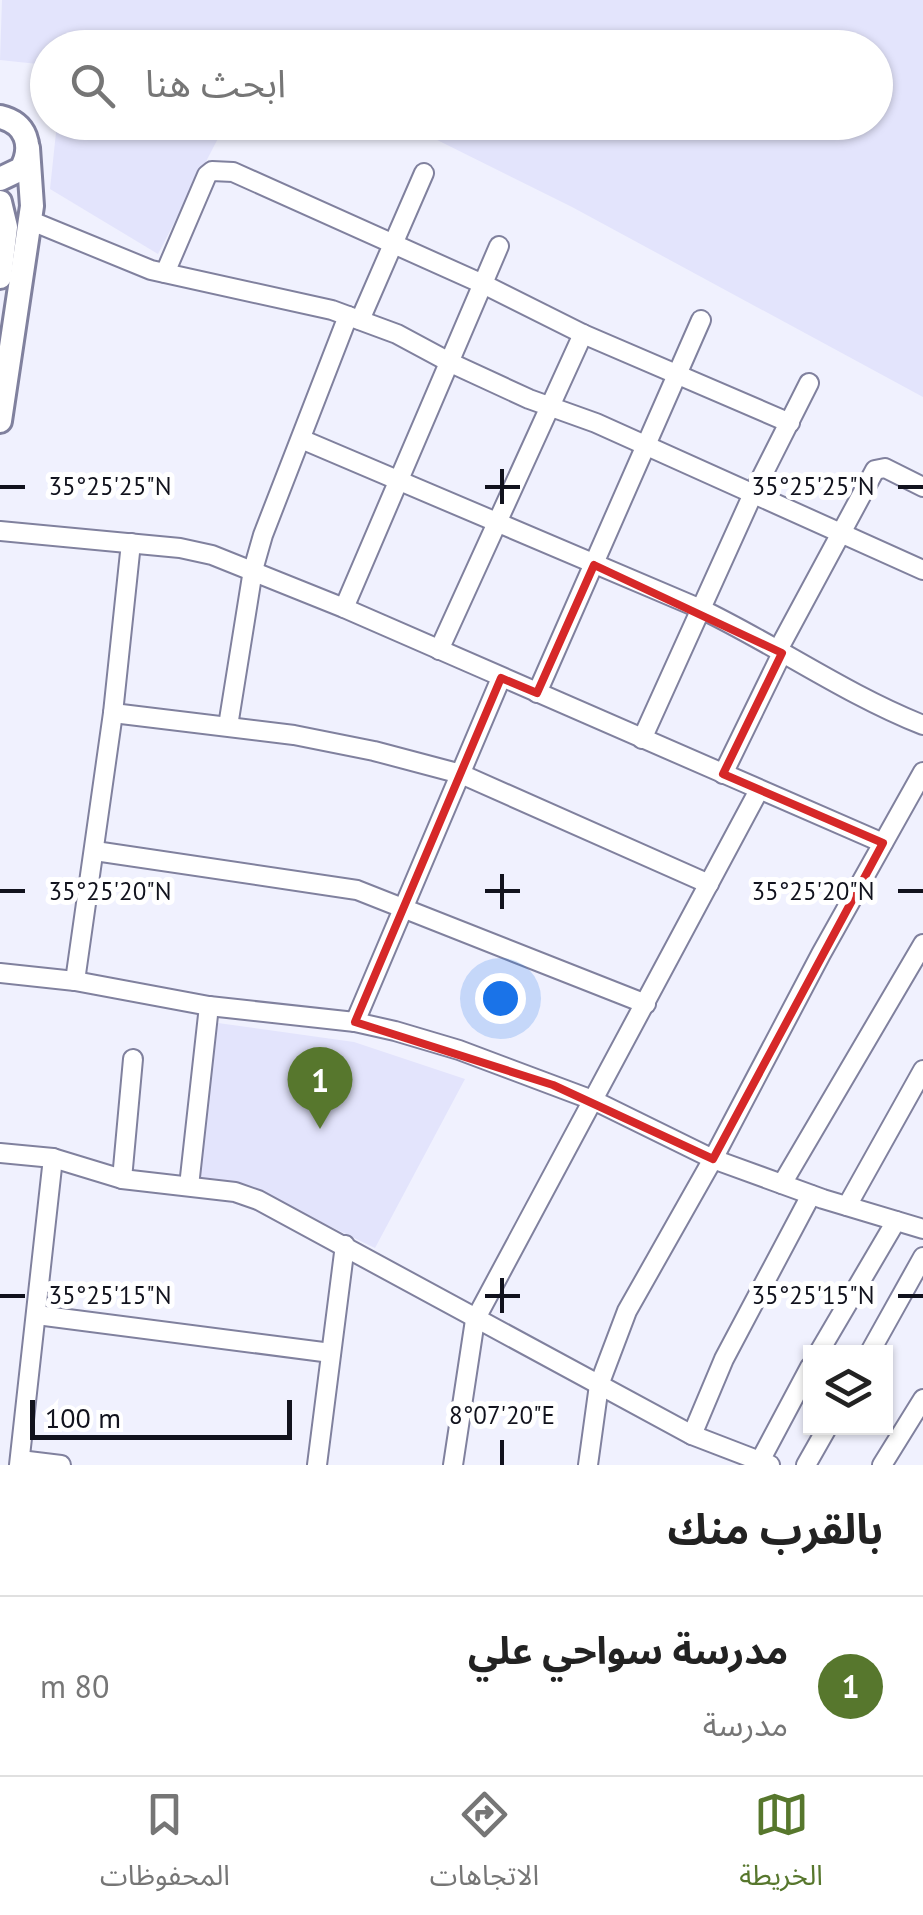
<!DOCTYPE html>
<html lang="ar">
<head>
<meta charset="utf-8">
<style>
  :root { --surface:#fff; --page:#f2f2f2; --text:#222; --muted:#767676; --line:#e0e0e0; --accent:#57772d }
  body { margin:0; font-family:"PT Sans","Noto Sans Arabic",sans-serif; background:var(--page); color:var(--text); direction:rtl }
  .controls { position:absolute; right:30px; bottom:30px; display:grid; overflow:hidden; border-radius:0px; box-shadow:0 2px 8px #0004 }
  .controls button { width:90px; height:90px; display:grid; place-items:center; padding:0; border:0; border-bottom:2px solid var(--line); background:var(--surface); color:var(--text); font:50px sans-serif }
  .scale { position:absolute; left:30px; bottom:25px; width:262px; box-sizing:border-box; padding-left:10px; border:5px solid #11121d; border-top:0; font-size:28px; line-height:35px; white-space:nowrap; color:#11121d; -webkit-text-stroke:8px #fff; paint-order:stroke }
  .you { position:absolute; left:500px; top:998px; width:35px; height:35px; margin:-25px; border:8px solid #fff; border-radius:50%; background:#1a73e8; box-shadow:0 0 0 15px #1a73e833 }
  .badge { display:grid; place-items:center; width:65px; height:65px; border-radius:50%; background:var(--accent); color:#fff; font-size:32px; font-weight:700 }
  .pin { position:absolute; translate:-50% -82px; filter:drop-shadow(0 2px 5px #0008) }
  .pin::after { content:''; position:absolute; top:52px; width:35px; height:30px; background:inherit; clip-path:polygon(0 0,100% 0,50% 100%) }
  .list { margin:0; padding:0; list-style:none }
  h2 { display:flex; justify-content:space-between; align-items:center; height:130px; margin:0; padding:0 40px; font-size:42px }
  h2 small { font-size:32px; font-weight:400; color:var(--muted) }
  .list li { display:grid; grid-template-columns:65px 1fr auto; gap:30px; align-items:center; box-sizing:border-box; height:180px; padding:0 40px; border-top:2px solid var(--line) }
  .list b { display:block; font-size:38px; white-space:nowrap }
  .list p { margin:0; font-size:32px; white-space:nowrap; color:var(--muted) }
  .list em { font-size:32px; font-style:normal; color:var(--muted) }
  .icon { flex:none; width:55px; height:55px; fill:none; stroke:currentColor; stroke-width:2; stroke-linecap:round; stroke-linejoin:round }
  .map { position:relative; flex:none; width:923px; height:1465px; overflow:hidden; direction:ltr }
  .search { position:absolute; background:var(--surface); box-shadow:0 2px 8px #0004; left:30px; right:30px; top:30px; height:110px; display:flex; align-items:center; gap:25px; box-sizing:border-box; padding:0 35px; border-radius:55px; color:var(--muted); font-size:38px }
  .sheet { height:310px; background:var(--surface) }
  nav { display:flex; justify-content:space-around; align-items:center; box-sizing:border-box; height:140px; border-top:2px solid var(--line); background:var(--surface); font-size:28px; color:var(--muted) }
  nav a { display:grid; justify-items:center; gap:5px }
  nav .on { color:var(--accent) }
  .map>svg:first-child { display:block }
  .built { fill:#e3e4fc }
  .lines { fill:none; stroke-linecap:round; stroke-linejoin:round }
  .minor-casing { stroke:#80819e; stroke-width:22 }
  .secondary-casing { stroke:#80819e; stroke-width:28 }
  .minor { stroke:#fff; stroke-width:18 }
  .secondary { stroke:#fff; stroke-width:22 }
  .marked { fill:none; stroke:#d62828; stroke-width:8; stroke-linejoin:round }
  .ticks { fill:none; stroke:#11121d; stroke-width:4 }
  .ticks-label { font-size:25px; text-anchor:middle; fill:#11121d; stroke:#fff; stroke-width:10; stroke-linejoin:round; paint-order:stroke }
</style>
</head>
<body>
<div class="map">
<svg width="923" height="1465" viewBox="0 0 923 1465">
  <rect width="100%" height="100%" fill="#f0f1fe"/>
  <g class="built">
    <polygon points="2,0 923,0 923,397 572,207 403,123 876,122 876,48 48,48 47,65 0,60"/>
    <polygon points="57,123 226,123 158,254 50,189"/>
    <polygon points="218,1023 354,1042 465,1079 375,1248 271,1198 194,1178"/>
  </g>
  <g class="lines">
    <g class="minor-casing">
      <g id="minor">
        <polyline points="29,220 151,270 332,310 397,334 451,363 529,399 596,423 923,570"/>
        <polyline points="165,273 207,175 212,171 233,172 485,285 583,334 790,423"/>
        <polyline points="360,320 424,173"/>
        <path d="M301,439L701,609C776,645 845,694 923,725"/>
        <polyline points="0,531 180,548 212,555 344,608 883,843"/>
        <polyline points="344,608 499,246"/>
        <polyline points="439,650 583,334"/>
        <polyline points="778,650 875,470 885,468 923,487"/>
        <polyline points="537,693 701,320"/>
        <polyline points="113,713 294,735 374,751 461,774 709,884"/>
        <polyline points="228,726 253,570 263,535 348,316"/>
        <polyline points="642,739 752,496 809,383"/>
        <polyline points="723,774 782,653"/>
        <polyline points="95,851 357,890 646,1004"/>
        <polyline points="0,973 75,981 209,1006 355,1022 395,1031 459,1050 595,1101 713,1159 823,1199 923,1229"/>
        <polyline points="75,981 113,713 131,543"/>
        <polyline points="355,1022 501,678"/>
        <polyline points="0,1153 53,1158 122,1179 235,1192 258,1200 692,1435 770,1465"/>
        <polyline points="122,1179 133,1059"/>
        <polyline points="782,1184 923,944"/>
        <polyline points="189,1186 209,1006"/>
        <polyline points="847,1206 923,1070"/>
        <polyline points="37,1315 331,1353"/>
        <polyline points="819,1352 896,1221"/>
        <polyline points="870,1352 923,1257"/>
        <polyline points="692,1435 724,1359 811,1195"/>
        <polyline points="20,1460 61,1465"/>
        <polyline points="760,1461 810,1367"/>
        <polyline points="19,1465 53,1158"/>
        <polyline points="317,1465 345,1245"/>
        <polyline points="453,1465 475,1320 759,790"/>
        <polyline points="588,1465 599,1385 627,1311 713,1159 821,954 923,772"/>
        <polyline points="806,1465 827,1428"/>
        <polyline points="882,1465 923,1399"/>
      </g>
    </g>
    <g class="secondary-casing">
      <g id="secondary">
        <path d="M0,117C26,123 34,146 21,169L0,179"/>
        <polyline points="0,202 6,227 0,277"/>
        <polyline points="0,421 32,206 28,148"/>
      </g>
    </g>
    <use href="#minor" class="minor"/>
    <use href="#secondary" class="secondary"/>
  </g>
  <path class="marked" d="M594,565L782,653L723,774L883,843L713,1159L553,1085L355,1022L501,678L537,693Z"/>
  <path class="ticks" d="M502,469V504M0,487H25M485,487H520M898,487H923M502,874V909M0,891H25M485,891H520M898,891H923M502,1278V1313M0,1296H25M485,1296H520M898,1296H923M502,1440V1465"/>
  <g class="ticks-label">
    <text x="110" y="495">35°25'25"N</text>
    <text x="813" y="495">35°25'25"N</text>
    <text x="110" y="900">35°25'20"N</text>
    <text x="813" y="900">35°25'20"N</text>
    <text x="110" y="1304">35°25'15"N</text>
    <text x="813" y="1304">35°25'15"N</text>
    <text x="502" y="1424">8°07'20"E</text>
  </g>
</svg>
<div class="controls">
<button><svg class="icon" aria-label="layers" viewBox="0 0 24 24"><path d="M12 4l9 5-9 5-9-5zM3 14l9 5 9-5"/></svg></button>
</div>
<div class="scale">100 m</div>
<div class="you"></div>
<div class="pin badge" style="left:320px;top:1129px">1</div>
<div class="search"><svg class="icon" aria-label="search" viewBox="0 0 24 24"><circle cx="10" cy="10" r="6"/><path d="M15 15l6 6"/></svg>ابحث هنا</div>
</div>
<section class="sheet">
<h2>بالقرب منك<small></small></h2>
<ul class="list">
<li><span class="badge">1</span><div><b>مدرسة سواحي علي</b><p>مدرسة</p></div><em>80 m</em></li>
</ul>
</section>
<nav>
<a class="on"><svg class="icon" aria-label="map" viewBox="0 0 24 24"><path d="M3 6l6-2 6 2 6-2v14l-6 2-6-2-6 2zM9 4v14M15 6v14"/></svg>الخريطة</a>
<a><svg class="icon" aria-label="directions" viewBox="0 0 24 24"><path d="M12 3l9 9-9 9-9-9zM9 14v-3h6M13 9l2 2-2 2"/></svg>الاتجاهات</a>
<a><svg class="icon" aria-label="saved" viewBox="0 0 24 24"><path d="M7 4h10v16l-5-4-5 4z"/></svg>المحفوظات</a>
</nav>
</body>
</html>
